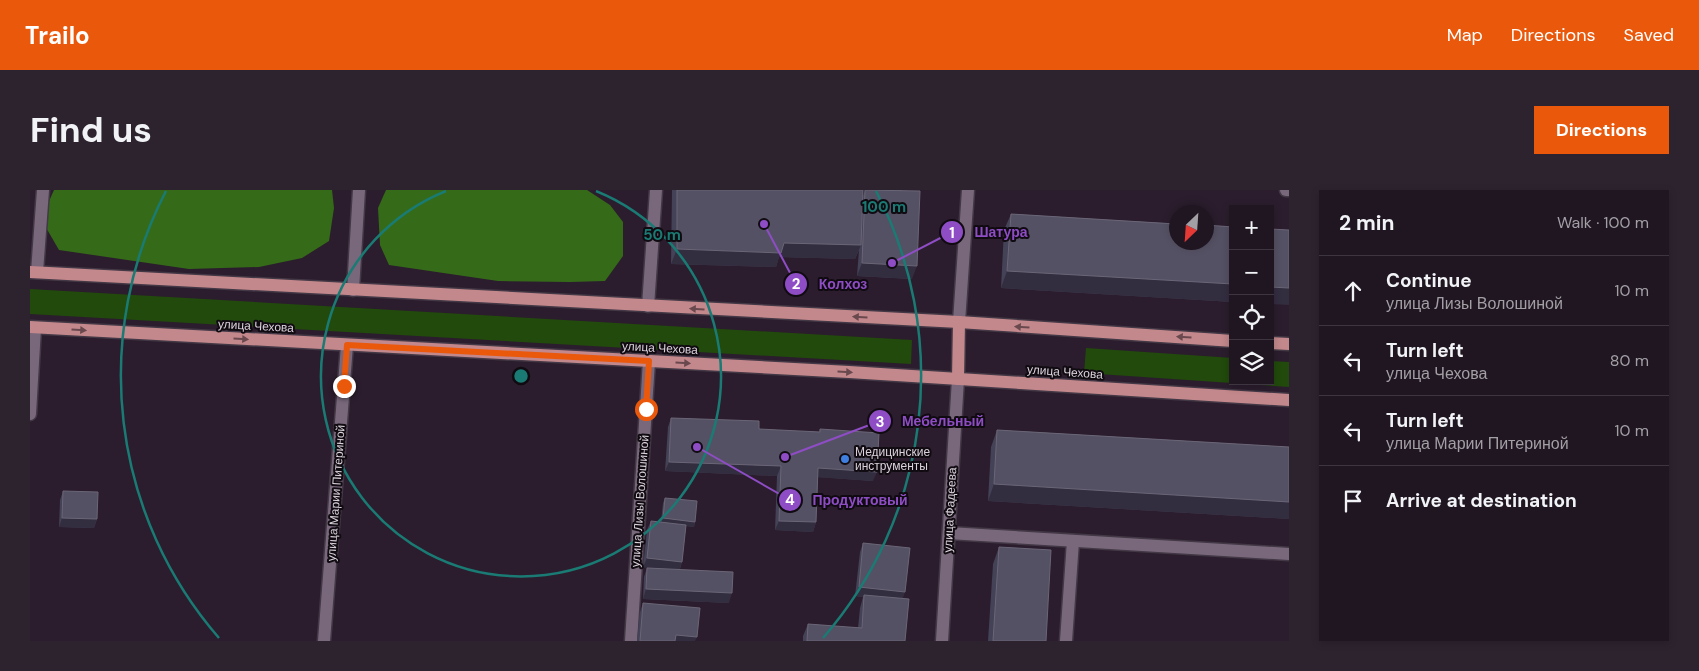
<!DOCTYPE html>
<html lang="en">
<head>
<meta charset="utf-8">
<style>
  :root { --surface:#201622; --page:#2d232f; --text:#f1f3f6; --muted:#a29fa5; --line:#3d3540; --accent:#ea580c }
  body { margin:0; font-family:"DM Sans",sans-serif; background:var(--page); color:var(--text) }
  .controls { position:absolute; right:15px; top:15px; display:grid; overflow:hidden; border-radius:0px; box-shadow:0 2px 8px #0003 }
  .controls button { width:45px; height:45px; display:grid; place-items:center; padding:0; border:0; border-bottom:1px solid var(--line); background:var(--surface); color:var(--text); font:25px sans-serif }
  .compass { position:absolute; left:1139px; top:15px; width:45px; height:45px; border-radius:50%; background:var(--surface); box-shadow:0 2px 8px #0003; rotate:205deg }
  .stop { position:absolute; width:15px; height:15px; margin:-11px; border:4px solid #ea580c; border-radius:50%; background:#fff }
  .stop.end { background:#ea580c; border-color:#fff; box-shadow:0 1px 5px #0008 }
  .list { margin:0; padding:0; list-style:none }
  h2 { display:flex; justify-content:space-between; align-items:center; height:65px; margin:0; padding:0 20px; font-size:21px }
  h2 small { font-size:16px; font-weight:400; color:var(--muted) }
  .list li { display:grid; grid-template-columns:32px 1fr auto; gap:15px; align-items:center; box-sizing:border-box; height:70px; padding:0 20px; border-top:1px solid var(--line) }
  .list b { display:block; font-size:19px; white-space:nowrap }
  .list p { margin:0; font-size:16px; white-space:nowrap; color:var(--muted) }
  .list em { font-size:16px; font-style:normal; color:var(--muted) }
  .icon { flex:none; width:28px; height:28px; fill:none; stroke:currentColor; stroke-width:2; stroke-linecap:round; stroke-linejoin:round }
  .map { position:relative; flex:none; width:1259px; height:451px; overflow:hidden; border-radius:0px }
  header { display:flex; align-items:center; gap:30px; box-sizing:border-box; height:70px; padding:0 25px; background:var(--accent); color:#fff }
  header strong { font-size:24px }
  nav { display:flex; gap:28px; margin-inline-start:auto; font-size:18px }
  .intro { display:flex; align-items:center; justify-content:space-between; box-sizing:border-box; height:120px; padding:0 30px }
  h1 { margin:0; font-size:35px }
  .button { padding:12px 22px; border-radius:0px; background:var(--accent); color:#fff; font-size:18px; font-weight:700 }
  main { display:flex; gap:30px; padding:0 30px }
  aside { flex:1; background:var(--surface); border-radius:0px; box-shadow:0 2px 8px #0003 }
  .map>svg:first-child { display:block }
  .green { fill:#224a0c }
  .forest { fill:#356b18 }
  .lines { fill:none; stroke-linecap:round; stroke-linejoin:round }
  .minor-casing { stroke:#433845; stroke-width:15 }
  .major-casing { stroke:#433845; stroke-width:15 }
  .minor { stroke:#79687c; stroke-width:12 }
  .major { stroke:#c3888c; stroke-width:12 }
  .wall { fill:#444256 }
  .shaded-wall { fill:#332d40 }
  .building { fill:#555164; stroke:#6a6677 }
  .oneway { fill:#6a494e }
  .route { stroke:#ea580c; stroke-width:6 }
  .ring { fill:none; stroke:#197b74; stroke-width:2.5 }
  .shop-dot { fill:#3f7fe0; stroke:#100a11; stroke-width:2 }
  .labels { text-anchor:middle; dominant-baseline:central; stroke-width:4; stroke-linejoin:round; paint-order:stroke }
  .street-label { font-size:12px; fill:#dbd2dc; stroke:#100a11 }
  .poi-label { font-size:12px; fill:#dbd2dc; stroke:#100a11; text-anchor:start }
  .centre { fill:#197b74; stroke:#100a11; stroke-width:2.5 }
  .ring-label { font-size:15px; text-anchor:middle; font-weight:bold; fill:#197b74; stroke:#100a11; stroke-width:4; stroke-linejoin:round; paint-order:stroke }
  .leader { fill:none; stroke:#8e4dc5; stroke-width:2 }
  .callout-dot { fill:#8e4dc5; stroke:#100a11; stroke-width:2 }
  .mark-label { font-size:15px; text-anchor:middle; font-weight:bold; fill:#fff }
  .callout-label { font-size:14px; text-anchor:middle; font-weight:bold; fill:#8e4dc5; stroke:#100a11; stroke-width:4; stroke-linejoin:round; paint-order:stroke }
</style>
</head>
<body>
<header>
<strong>Trailo</strong>
<nav><a>Map</a><a>Directions</a><a>Saved</a></nav>
</header>
<div class="intro"><h1>Find us</h1><a class="button">Directions</a></div>
<main>
<div class="map">
<svg width="1259" height="451" viewBox="0 0 1259 451">
  <rect width="100%" height="100%" fill="#2b1d2d"/>
  <g class="green">
    <polygon points="0,99 882,150 881,174 0,124"/>
    <polygon points="1056,158 1203,168 1203,191 1240,191 1240,171 1259,172 1259,197 1054,183"/>
  </g>
  <g class="forest">
    <polygon points="24,0 302,0 304,18 299,51 272,68 229,77 159,79 29,60 11,29"/>
    <polygon points="356,0 557,0 580,15 593,32 593,66 575,91 540,92 468,91 359,75 350,55 348,18"/>
  </g>
  <g class="lines">
    <g class="minor-casing">
      <g id="minor">
        <polyline points="1256,0 1259,0"/>
        <polyline points="7,82 13,0"/>
        <polyline points="323,100 329,0"/>
        <polyline points="618,116 626,0"/>
        <polyline points="929,132 938,0"/>
        <polyline points="0,224 5,138"/>
        <polyline points="919,343 1259,364"/>
        <polyline points="294,451 317,155"/>
        <polyline points="601,451 619,171"/>
        <polyline points="912,451 928,189"/>
        <polyline points="1036,451 1043,351"/>
      </g>
    </g>
    <g class="major-casing">
      <g id="major">
        <polyline points="0,82 929,132 1203,151"/>
        <polyline points="0,137 819,182 1259,210"/>
        <polyline points="1240,153 1259,154"/>
        <polyline points="928,189 929,132"/>
      </g>
    </g>
    <use href="#minor" class="minor"/>
    <use href="#major" class="major"/>
  </g>
  <g class="wall">
    <polygon points="642,0 833,0 833,6 835,0 872,0 882,89 827,86 829,60 825,69 749,67 746,77 641,74"/>
    <polygon points="981,24 1203,37 1203,112 971,98 974,40"/>
    <polygon points="641,228 729,239 789,242 790,239 843,291 788,287 786,332 783,342 745,340 747,286 635,281 638,237"/>
    <polygon points="967,240 1259,257 1259,329 958,311 961,257"/>
    <polygon points="33,301 67,329 64,338 29,337 30,310"/>
    <polygon points="635,308 665,332 664,337 656,336 652,372 650,379 699,413 613,409 614,387 617,378 627,379 613,377 617,340 621,331 631,332 633,313"/>
    <polygon points="833,353 873,408 875,451 773,451 773,446 778,434 828,438 830,418 833,407 825,406 830,362"/>
    <polygon points="969,357 1016,451 958,451 963,374"/>
    <polygon points="613,413 665,451 607,451 610,422"/>
  </g>
  <g class="shaded-wall">
    <polygon points="754,53 831,55 825,69 749,67 746,77 641,74 647,59"/>
    <polygon points="832,73 887,76 882,89 827,86"/>
    <polygon points="977,81 1203,94 1203,112 971,98"/>
    <polygon points="1240,97 1259,98 1259,115 1240,114"/>
    <polygon points="639,272 751,276 747,286 635,281"/>
    <polygon points="788,278 847,282 843,291 785,287"/>
    <polygon points="964,294 1259,312 1259,329 958,311"/>
    <polygon points="32,328 67,329 64,338 29,337"/>
    <polygon points="633,328 665,332 664,337 631,333"/>
    <polygon points="749,331 786,332 783,342 745,340"/>
    <polygon points="617,368 652,372 649,381 613,377"/>
    <polygon points="829,397 875,402 872,411 834,405 833,407 825,406"/>
    <polygon points="616,399 702,403 699,413 613,409"/>
    <polygon points="646,445 667,447 665,451 644,451"/>
  </g>
  <g class="building">
    <polygon points="647,0 833,0 831,55 754,53 751,63 647,59"/>
    <polygon points="835,0 890,1 887,76 832,73"/>
    <polygon points="981,24 1146,34 1146,52 1176,52 1176,35 1203,37 1203,94 977,81"/>
    <polygon points="1240,39 1259,40 1259,98 1240,97"/>
    <polygon points="641,228 729,231 729,239 790,242 790,239 849,243 847,282 788,278 786,332 749,331 751,276 639,272"/>
    <polygon points="967,240 1259,257 1259,312 964,294"/>
    <polygon points="33,301 68,302 67,329 32,328"/>
    <polygon points="635,308 667,311 665,332 633,328"/>
    <polygon points="621,331 656,335 652,372 617,368"/>
    <polygon points="833,353 880,358 875,402 829,397"/>
    <polygon points="969,357 1021,360 1016,451 963,451"/>
    <polygon points="617,378 703,382 702,403 616,399"/>
    <polygon points="834,405 879,409 875,451 777,451 778,434 832,438"/>
    <polygon points="613,413 670,418 667,447 646,445 645,451 610,451"/>
  </g>
  <defs><path id="oneway-solid" d="M-6-.8H1V-3.2L6.5 0L1 3.2V.8H-6Z" transform="scale(1.25)"/></defs>
  <g class="oneway">
    <use href="#oneway-solid" transform="translate(667 119) rotate(-177)"/>
    <use href="#oneway-solid" transform="translate(830 127) rotate(-177)"/>
    <use href="#oneway-solid" transform="translate(992 137) rotate(-176)"/>
    <use href="#oneway-solid" transform="translate(49 140) rotate(3)"/>
    <use href="#oneway-solid" transform="translate(1154 147) rotate(-176)"/>
    <use href="#oneway-solid" transform="translate(211 149) rotate(3)"/>
    <use href="#oneway-solid" transform="translate(653 173) rotate(3)"/>
    <use href="#oneway-solid" transform="translate(815 182) rotate(3)"/>
  </g>
  <g class="lines">
    <polyline class="route" points="314,196 317,155 619,171 616,219"/>
  </g>
  <g class="ring">
    <path d="M566 1A200 200 0 1 1 416 1"/>
    <path d="M189 448A400 400 0 0 1 136 1M846 1A400 400 0 0 1 793 448"/>
  </g>
  <circle class="shop-dot" cx="815" cy="269" r="5"/>
  <g class="labels">
    <g class="street-label">
      <text transform="translate(226 136) rotate(3)">улица Чехова</text>
      <text transform="translate(630 158) rotate(3)">улица Чехова</text>
      <text transform="translate(1035 182) rotate(4)">улица Чехова</text>
      <text transform="translate(306 303) rotate(-86)">улица Марии Питериной</text>
      <text transform="translate(610 311) rotate(-86)">улица Лизы Волошиной</text>
      <text transform="translate(920 320) rotate(-87)">улица Фадеева</text>
    </g>
    <g class="poi-label">
      <text x="825" y="262">Медицинские<tspan x="825" dy="14">инструменты</tspan></text>
    </g>
  </g>
  <circle cx="491" cy="186" r="8" class="centre"/>
  <g class="ring-label">
    <text x="854" y="22">100 m</text>
    <text x="632" y="50">50 m</text>
  </g>
  <path class="leader" d="M862 73L922 42M734 34L766 94M755 267L850 231M667 257L760 310"/>
  <g class="callout-dot">
    <circle cx="862" cy="73" r="5"/>
    <circle cx="734" cy="34" r="5"/>
    <circle cx="755" cy="267" r="5"/>
    <circle cx="667" cy="257" r="5"/>
    <circle cx="922" cy="42" r="12"/>
    <circle cx="766" cy="94" r="12"/>
    <circle cx="850" cy="231" r="12"/>
    <circle cx="760" cy="310" r="12"/>
  </g>
  <g class="mark-label">
    <text x="922" y="48">1</text>
    <text x="766" y="99">2</text>
    <text x="850" y="237">3</text>
    <text x="760" y="315">4</text>
  </g>
  <g class="callout-label">
    <text x="971" y="47">Шатура</text>
    <text x="813" y="99">Колхоз</text>
    <text x="913" y="236">Мебельный</text>
    <text x="830" y="315">Продуктовый</text>
  </g>
</svg>
<div class="controls">
<button>+</button>
<button>−</button>
<button><svg class="icon" aria-label="locate" viewBox="0 0 24 24"><circle cx="12" cy="12" r="6"/><path d="M12 2v4M12 18v4M2 12h4M18 12h4"/></svg></button>
<button><svg class="icon" aria-label="layers" viewBox="0 0 24 24"><path d="M12 4l9 5-9 5-9-5zM3 14l9 5 9-5"/></svg></button>
</div>
<svg class="compass" viewBox="-18 -18 36 36"><path d="M0-13l5 13h-10z" fill="#e53935"/><path d="M0 13l5-13h-10z" fill="#a29fa5"/></svg>
<div class="stop" style="left:616px;top:219px"></div>
<div class="stop end" style="left:314px;top:196px"></div>
</div>
<aside>
<h2>2 min<small>Walk · 100 m</small></h2>
<ul class="list">
<li><svg class="icon" aria-label="ahead" viewBox="0 0 24 24"><path d="M12 20V5M6 11l6-6 6 6"/></svg><div><b>Continue</b><p>улица Лизы Волошиной</p></div><em>10 m</em></li>
<li><svg class="icon" aria-label="left" viewBox="0 0 24 24"><path d="M17 20v-9H6M10 6l-5 5 5 5"/></svg><div><b>Turn left</b><p>улица Чехова</p></div><em>80 m</em></li>
<li><svg class="icon" aria-label="left" viewBox="0 0 24 24"><path d="M17 20v-9H6M10 6l-5 5 5 5"/></svg><div><b>Turn left</b><p>улица Марии Питериной</p></div><em>10 m</em></li>
<li><svg class="icon" aria-label="arrive" viewBox="0 0 24 24"><path d="M6 21V4h12l-3 4 3 4H6"/></svg><div><b>Arrive at destination</b></div></li>
</ul>
</aside>
</main>
</body>
</html>
